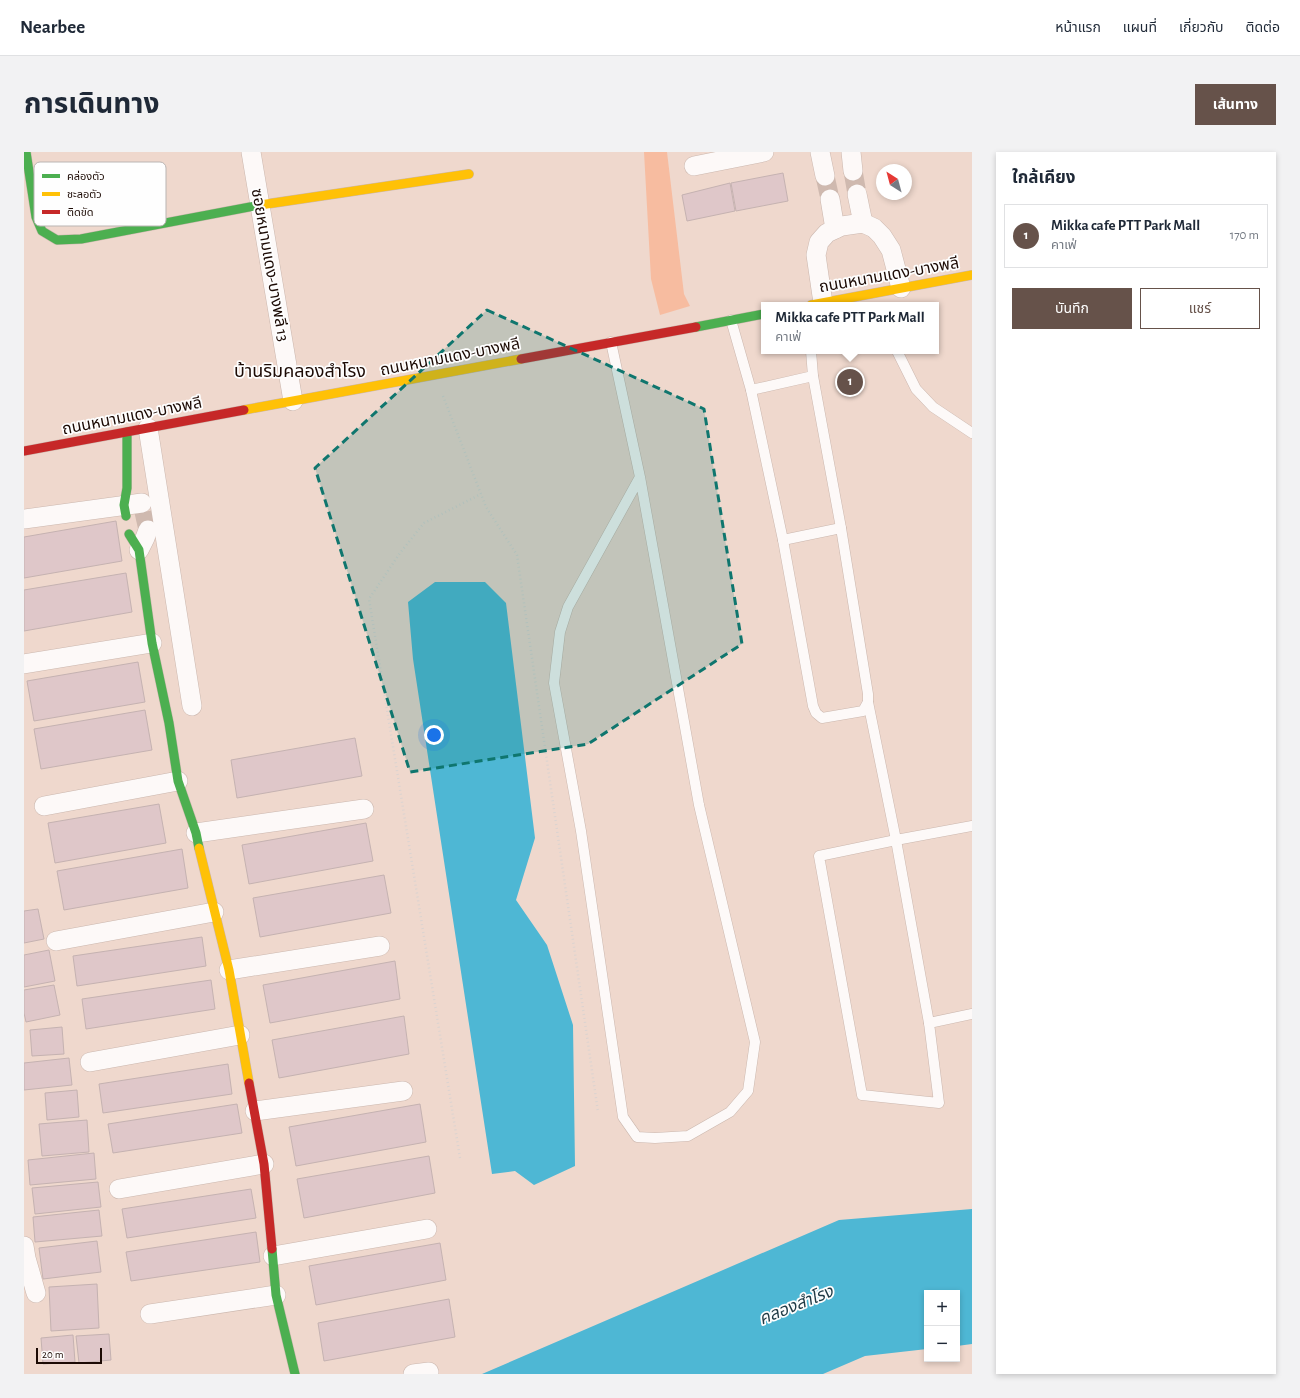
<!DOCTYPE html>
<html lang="th">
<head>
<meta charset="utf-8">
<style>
  :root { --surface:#fff; --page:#f2f2f3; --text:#1f2937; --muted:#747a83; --line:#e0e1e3; --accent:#66524a }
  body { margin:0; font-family:"Alegreya Sans","Noto Sans Thai",sans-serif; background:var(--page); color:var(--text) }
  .controls { position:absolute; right:12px; bottom:12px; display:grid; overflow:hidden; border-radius:0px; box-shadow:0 2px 6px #0003 }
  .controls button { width:36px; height:36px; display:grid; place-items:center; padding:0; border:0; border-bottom:1px solid var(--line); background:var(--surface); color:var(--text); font:20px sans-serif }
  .compass { position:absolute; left:852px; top:12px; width:36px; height:36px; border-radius:50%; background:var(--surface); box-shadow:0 2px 6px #0003; rotate:324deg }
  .scale { position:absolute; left:12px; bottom:10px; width:66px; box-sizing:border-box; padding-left:4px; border:2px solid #1c0a04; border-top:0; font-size:11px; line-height:14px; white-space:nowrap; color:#1c0a04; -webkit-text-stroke:3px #fefefe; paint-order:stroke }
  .you { position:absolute; left:410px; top:583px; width:14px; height:14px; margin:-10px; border:3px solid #fff; border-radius:50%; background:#1a73e8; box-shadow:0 0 0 6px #1a73e833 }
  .badge { display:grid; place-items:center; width:26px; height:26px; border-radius:50%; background:var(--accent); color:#fff; font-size:13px; font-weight:700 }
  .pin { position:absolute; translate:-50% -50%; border:2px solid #fff; box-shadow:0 1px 4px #0006 }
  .popup { position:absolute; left:737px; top:150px; width:178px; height:52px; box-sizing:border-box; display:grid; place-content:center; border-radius:0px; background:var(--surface); filter:drop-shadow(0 1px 3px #0005); font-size:13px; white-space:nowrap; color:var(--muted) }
  .popup b { font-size:15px; color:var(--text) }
  .popup::after { content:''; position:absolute; left:50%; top:100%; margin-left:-8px; border:8px solid transparent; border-top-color:var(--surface) }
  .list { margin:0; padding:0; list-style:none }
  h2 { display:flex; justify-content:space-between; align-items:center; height:52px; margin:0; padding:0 16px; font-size:17px }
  h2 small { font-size:13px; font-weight:400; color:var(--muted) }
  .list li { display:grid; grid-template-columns:26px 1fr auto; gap:12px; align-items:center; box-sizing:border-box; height:64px; margin:0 8px 8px; padding:0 8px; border:1px solid var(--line); border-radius:0px }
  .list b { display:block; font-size:15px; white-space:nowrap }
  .list p { margin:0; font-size:13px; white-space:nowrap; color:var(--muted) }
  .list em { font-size:13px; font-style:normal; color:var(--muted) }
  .actions { display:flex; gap:8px; padding:12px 16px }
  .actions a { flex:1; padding:9px 0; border:1px solid var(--accent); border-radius:0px; text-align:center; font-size:14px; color:var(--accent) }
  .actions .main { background:var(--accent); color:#fff }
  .map { position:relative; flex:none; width:948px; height:1222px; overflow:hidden; border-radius:0px }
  header { display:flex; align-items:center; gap:24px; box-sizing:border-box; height:56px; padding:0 20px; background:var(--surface); border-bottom:1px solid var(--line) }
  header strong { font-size:19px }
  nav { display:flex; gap:22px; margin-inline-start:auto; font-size:14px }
  .intro { display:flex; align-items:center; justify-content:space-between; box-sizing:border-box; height:96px; padding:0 24px }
  h1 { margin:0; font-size:28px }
  .button { padding:10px 18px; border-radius:0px; background:var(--accent); color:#fff; font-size:14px; font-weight:700 }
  main { display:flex; gap:24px; padding:0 24px }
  aside { flex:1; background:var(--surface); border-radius:0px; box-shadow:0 2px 6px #0003 }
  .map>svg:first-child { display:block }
  .green { fill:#f7bca0 }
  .water { fill:#4eb7d4 }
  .building { fill:#dfc7c9; stroke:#c5b2b1 }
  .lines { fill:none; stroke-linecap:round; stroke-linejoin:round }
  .street-tunnel { stroke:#cfb9af; stroke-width:19; stroke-dasharray:19 10; stroke-linecap:butt }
  .lane-casing { stroke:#cbb7ae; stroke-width:11 }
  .street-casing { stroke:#cbb7ae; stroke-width:20 }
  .fast-casing { stroke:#cbb7ae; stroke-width:10 }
  .slow-casing { stroke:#cbb7ae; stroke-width:10 }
  .jam-casing { stroke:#cbb7ae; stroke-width:10 }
  .path { stroke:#dbd3d0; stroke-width:2.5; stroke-dasharray:1 3; stroke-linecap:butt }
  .lane { stroke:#fdf9f8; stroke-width:10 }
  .street { stroke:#fdf9f8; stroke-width:19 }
  .fast { stroke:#4caf50; stroke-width:9 }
  .slow { stroke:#ffc107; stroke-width:9 }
  .jam { stroke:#c62828; stroke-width:9 }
  .marked { fill:#0f766e; fill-opacity:0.2; stroke:#0f766e; stroke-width:3; stroke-dasharray:8 5; stroke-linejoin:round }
  .labels { text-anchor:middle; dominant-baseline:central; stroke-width:3.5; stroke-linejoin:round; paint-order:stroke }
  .street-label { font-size:16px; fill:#1c0a04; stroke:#fefefe }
  .water-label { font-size:17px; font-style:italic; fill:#1f3a45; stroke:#fefefe }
  .quarter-label { font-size:18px; fill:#1c0a04; stroke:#fefefe }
  .key { fill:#fefefe; stroke:#bab5b3; stroke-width:1 }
  .key-label { font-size:11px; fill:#1c0a04 }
</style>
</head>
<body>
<header>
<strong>Nearbee</strong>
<nav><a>หน้าแรก</a><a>แผนที่</a><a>เกี่ยวกับ</a><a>ติดต่อ</a></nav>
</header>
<div class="intro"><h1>การเดินทาง</h1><a class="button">เส้นทาง</a></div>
<main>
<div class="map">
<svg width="948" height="1222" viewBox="0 0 948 1222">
  <rect width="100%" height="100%" fill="#efd8cd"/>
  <polygon class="green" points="620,0 643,0 660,142 666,154 636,163 627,127"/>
  <g class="water">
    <polygon points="411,430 461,430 482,451 511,686 492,748 523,793 549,873 551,1014 510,1033 491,1019 468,1022 389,507 384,450"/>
    <polygon points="948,1057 948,1192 933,1194 933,1141 903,1141 903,1197 841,1204 799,1222 458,1222 815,1068"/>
  </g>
  <g class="building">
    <polygon points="759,21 764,49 712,59 707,31"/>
    <polygon points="706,31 711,59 663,69 658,43"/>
    <polygon points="92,369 98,409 0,426 0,385"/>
    <polygon points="102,421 108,460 0,479 0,438"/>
    <polygon points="114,510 121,550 10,569 3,529"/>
    <polygon points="121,558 128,598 17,617 10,577"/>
    <polygon points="331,586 338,624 213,646 207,608"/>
    <polygon points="135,652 142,691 31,711 24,671"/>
    <polygon points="342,671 349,709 225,732 218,693"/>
    <polygon points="158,697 164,736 40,758 33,719"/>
    <polygon points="360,723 367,761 236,785 229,746"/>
    <polygon points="14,757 20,787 0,791 0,759"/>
    <polygon points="178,785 182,814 53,834 49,804"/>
    <polygon points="25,798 31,829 0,835 0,803"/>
    <polygon points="371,809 376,847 246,871 239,833"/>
    <polygon points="187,828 191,857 62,877 58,847"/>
    <polygon points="30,833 36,863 2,870 0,861 0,838"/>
    <polygon points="380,864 385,902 255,926 248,888"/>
    <polygon points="38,875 40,902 8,904 6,878"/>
    <polygon points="45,906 48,933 0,938 0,911"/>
    <polygon points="204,912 208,942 79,961 75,932"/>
    <polygon points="53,938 55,965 23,968 21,941"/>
    <polygon points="213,952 218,981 89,1001 84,972"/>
    <polygon points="396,952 402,990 272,1014 265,975"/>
    <polygon points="63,968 65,1000 18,1004 15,972"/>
    <polygon points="70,1001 72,1027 6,1033 4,1008"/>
    <polygon points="405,1004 411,1041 280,1066 273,1027"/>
    <polygon points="74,1030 77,1055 11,1062 8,1036"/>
    <polygon points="227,1037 232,1066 103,1086 98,1057"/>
    <polygon points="75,1058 78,1084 11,1090 9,1065"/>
    <polygon points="232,1080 236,1110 107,1129 102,1100"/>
    <polygon points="73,1089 77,1120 19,1127 15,1096"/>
    <polygon points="416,1091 422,1128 292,1153 285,1114"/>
    <polygon points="73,1132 75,1176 27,1179 25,1135"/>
    <polygon points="425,1147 431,1185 300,1209 294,1171"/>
    <polygon points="85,1182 87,1208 55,1211 52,1184"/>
    <polygon points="49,1183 51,1210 19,1212 17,1186"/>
  </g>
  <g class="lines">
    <g class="street-tunnel">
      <polyline points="829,19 833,42"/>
      <polyline points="801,24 806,47"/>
      <polyline points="120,360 124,378"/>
    </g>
    <g class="lane-casing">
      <g id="lane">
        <polyline points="707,168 727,238 789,224 787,199"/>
        <polyline points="587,190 616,325 544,455 536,480 530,531 557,679 599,965 613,985 631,986 664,984 706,960 724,939 731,890 675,653 616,325"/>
        <polyline points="873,199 892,237 909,255 948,281"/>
        <polyline points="727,238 759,388 817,376 789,224"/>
        <polyline points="759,388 789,554 792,561 798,566 839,559 844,550 844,542 817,376"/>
        <polyline points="844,550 872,688 905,871"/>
        <polyline points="948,674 872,688 795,704 838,943 915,951 905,871 948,862"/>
      </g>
    </g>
    <g class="street-casing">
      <g id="street">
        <polyline points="227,0 269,249"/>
        <polyline points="796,0 801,24"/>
        <polyline points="827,0 829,19"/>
        <polyline points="670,14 740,0"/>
        <polyline points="833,42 839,71"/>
        <polyline points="806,47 811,77"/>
        <polyline points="799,151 792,103 795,90 803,81 818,74 839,71 850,76 858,84 867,98 877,136"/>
        <polyline points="124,276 168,554"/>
        <polyline points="0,367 118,351"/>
        <polyline points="115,398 121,386 124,378"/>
        <polyline points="0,512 128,491"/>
        <polyline points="20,654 154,629"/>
        <polyline points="172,681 340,657"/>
        <polyline points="32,789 190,760"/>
        <polyline points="205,818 356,794"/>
        <polyline points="66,910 216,883"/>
        <polyline points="231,959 379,939"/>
        <polyline points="95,1037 240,1012"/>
        <polyline points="0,1094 2,1106 12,1141"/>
        <polyline points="249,1104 403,1077"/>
        <polyline points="126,1162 252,1143"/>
        <polyline points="389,1222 405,1220"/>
      </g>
    </g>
    <g class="fast-casing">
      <g id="fast">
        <polyline points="2,0 12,65 18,79 33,88 57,87 236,53"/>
        <polyline points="672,175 740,162"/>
        <polyline points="102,364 100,353 103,336 103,280"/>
        <polyline points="105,382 115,398 128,491 145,571 154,629 172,681 175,696"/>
        <polyline points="248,1097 252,1143 271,1222"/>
      </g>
    </g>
    <g class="slow-casing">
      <g id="slow">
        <polyline points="236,53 445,22"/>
        <polyline points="787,153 948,123"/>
        <polyline points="220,258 497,207"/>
        <polyline points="175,696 205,818 225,931"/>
      </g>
    </g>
    <g class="jam-casing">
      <g id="jam">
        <polyline points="497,207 672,175"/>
        <polyline points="0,299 220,258"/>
        <polyline points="225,931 240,1012 248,1097"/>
      </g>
    </g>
    <g class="path">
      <polyline points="419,244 462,355 493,403 574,960"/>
      <polyline points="436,1006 345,447 376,401 400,371 457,342"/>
    </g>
    <use href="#lane" class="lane"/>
    <use href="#street" class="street"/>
    <use href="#fast" class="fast"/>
    <use href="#slow" class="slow"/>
    <use href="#jam" class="jam"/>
  </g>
  <path class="marked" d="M463,158L680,257L718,492L564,592L386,620L291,316Z"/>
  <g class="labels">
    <g class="street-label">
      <text transform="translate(246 113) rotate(80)">ซอยหนามแดง-บางพลี 13</text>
      <text transform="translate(865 123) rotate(-10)">ถนนหนามแดง-บางพลี</text>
      <text transform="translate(426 205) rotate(-11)">ถนนหนามแดง-บางพลี</text>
      <text transform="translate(108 264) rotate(-11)">ถนนหนามแดง-บางพลี</text>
    </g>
    <g class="water-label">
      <text transform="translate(772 1153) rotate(-22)">คลองสำโรง</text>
    </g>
    <g class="quarter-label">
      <text x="276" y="220">บ้านริมคลองสำโรง</text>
    </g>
  </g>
  <rect x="10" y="10" width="132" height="64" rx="6" class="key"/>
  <rect x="18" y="22" width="18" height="4" fill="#4caf50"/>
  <rect x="18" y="40" width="18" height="4" fill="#ffc107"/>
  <rect x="18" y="58" width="18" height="4" fill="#c62828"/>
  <g class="key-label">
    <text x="43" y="28">คล่องตัว</text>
    <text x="43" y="46">ชะลอตัว</text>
    <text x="43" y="64">ติดขัด</text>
  </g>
</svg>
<div class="controls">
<button>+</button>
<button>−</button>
</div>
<svg class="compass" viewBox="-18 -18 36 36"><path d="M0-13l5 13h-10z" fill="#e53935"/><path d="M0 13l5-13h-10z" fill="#747a83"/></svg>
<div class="scale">20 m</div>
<div class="you"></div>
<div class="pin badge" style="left:826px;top:230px">1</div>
<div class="popup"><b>Mikka cafe PTT Park Mall</b>คาเฟ่</div>
</div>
<aside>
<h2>ใกล้เคียง<small></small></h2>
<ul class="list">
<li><span class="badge">1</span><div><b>Mikka cafe PTT Park Mall</b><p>คาเฟ่</p></div><em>170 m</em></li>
</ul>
<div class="actions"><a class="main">บันทึก</a><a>แชร์</a></div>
</aside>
</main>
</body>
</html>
